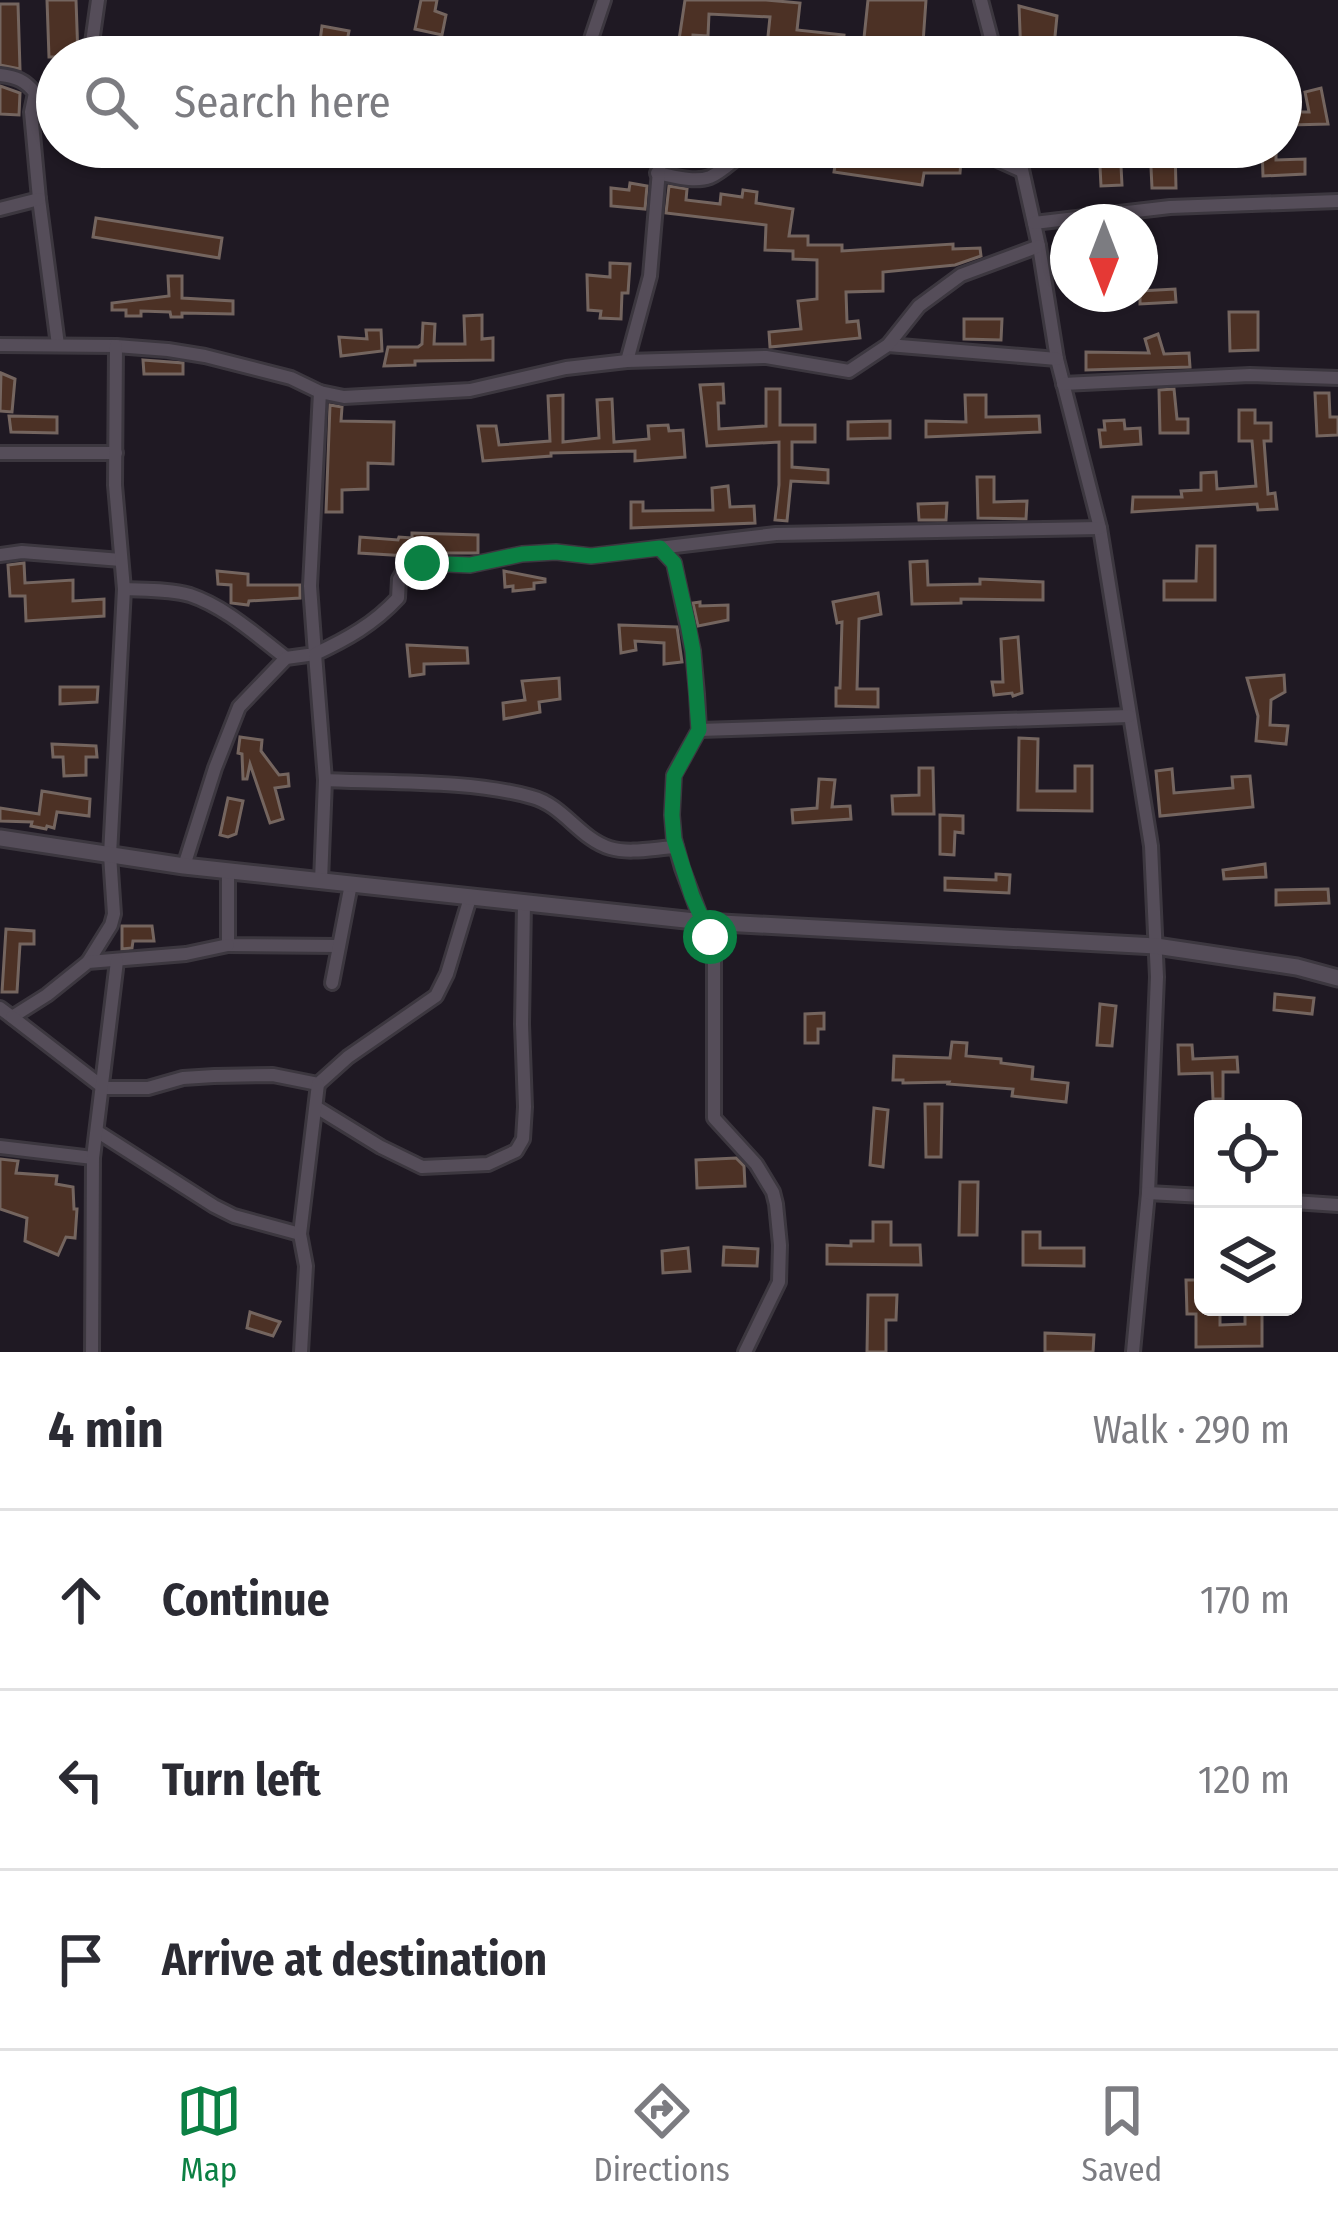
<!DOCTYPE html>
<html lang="en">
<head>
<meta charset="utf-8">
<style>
  :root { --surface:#fff; --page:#f2f2f3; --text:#2b2b33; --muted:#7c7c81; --line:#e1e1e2; --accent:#0b8043 }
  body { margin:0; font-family:"Fira Sans Condensed",sans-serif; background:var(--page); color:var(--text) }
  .controls { position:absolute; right:36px; bottom:36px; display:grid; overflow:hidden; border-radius:18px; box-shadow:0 3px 9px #0004 }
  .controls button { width:108px; height:108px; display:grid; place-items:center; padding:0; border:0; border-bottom:3px solid var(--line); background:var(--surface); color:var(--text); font:60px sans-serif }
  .compass { position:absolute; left:1050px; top:204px; width:108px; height:108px; border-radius:50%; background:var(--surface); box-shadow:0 3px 9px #0004; rotate:180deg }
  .stop { position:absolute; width:36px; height:36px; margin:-27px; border:9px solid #0b8043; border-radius:50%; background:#fff }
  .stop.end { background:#0b8043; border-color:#fff; box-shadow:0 3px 12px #0008 }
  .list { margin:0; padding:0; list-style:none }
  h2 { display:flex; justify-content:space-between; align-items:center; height:156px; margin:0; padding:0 48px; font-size:51px }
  h2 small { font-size:39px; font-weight:400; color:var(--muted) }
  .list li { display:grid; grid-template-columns:78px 1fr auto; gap:36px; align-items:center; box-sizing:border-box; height:180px; padding:0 48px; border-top:3px solid var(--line) }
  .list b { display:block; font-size:45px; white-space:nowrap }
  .list em { font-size:39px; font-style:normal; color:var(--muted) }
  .icon { flex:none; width:66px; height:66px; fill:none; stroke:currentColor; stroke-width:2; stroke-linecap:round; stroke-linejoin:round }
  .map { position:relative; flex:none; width:1338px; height:1352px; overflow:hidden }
  .search { position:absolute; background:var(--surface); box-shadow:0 3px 9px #0004; left:36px; right:36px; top:36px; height:132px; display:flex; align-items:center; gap:30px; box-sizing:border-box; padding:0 42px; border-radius:66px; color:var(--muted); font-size:45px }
  .sheet { height:696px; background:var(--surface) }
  nav { display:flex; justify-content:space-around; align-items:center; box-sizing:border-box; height:168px; border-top:3px solid var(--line); background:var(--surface); font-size:33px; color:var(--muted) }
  nav a { display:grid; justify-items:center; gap:6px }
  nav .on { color:var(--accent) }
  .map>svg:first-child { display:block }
  .building { fill:#4c3125; stroke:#74655f; stroke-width:3 }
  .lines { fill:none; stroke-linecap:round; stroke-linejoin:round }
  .minor-casing { stroke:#3c373f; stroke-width:18 }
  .tertiary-casing { stroke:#3c373f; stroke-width:21 }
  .minor { stroke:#554d59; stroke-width:12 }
  .tertiary { stroke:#554d59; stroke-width:15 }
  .route { stroke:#0b8043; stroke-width:15 }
</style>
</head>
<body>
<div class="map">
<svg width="1338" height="1352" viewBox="0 0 1338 1352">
  <rect width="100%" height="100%" fill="#1f1923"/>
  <g class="building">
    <polygon points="47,0 76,0 78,57 49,57"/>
    <polygon points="421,0 437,0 435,11 446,15 442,35 415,29"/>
    <polygon points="685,0 766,0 800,3 797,30 844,35 842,57 757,57 758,45 767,46 770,17 709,14 708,36 693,35 692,54 677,53"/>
    <polygon points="868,0 926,0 923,43 864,38"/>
    <polygon points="0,4 18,4 20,69 0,65"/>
    <polygon points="1019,6 1057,16 1053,57 1021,57"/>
    <polygon points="322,26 349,31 344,57 324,57 326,42 320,41"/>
    <polygon points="0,86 20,93 19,115 0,114"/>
    <polygon points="1321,88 1328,124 1290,125 1291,112 1309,112 1305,92"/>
    <polygon points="838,147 912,149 913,147 928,147 926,161 961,161 960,173 924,173 922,185 834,172"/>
    <polygon points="1099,147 1120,147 1122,185 1101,186"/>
    <polygon points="1150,147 1175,147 1176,188 1152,188"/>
    <polygon points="1262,147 1276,147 1276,160 1305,159 1305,174 1263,176"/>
    <polygon points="764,149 790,150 789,166 759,166 759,156"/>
    <polygon points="630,183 647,186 645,209 611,206 611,188 629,190"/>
    <polygon points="669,186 687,189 686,200 720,204 721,194 742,197 743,190 757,192 756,203 793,209 789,236 808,236 808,245 842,245 842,251 953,244 953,249 980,248 981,256 955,265 883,272 883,291 846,292 847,322 858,321 860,338 770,347 769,332 801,329 798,301 817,299 817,260 793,259 793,251 765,250 766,225 666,213"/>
    <polygon points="96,218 222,238 219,258 93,237"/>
    <polygon points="610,263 630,264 628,293 622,293 621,319 600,318 601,311 588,310 587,275 610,277"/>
    <polygon points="168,276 182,276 182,298 233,301 233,314 182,313 182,317 171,317 170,312 141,311 141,316 126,316 126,310 112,310 112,303 169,296"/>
    <polygon points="1175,289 1176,302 1140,304 1140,291"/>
    <polygon points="1229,312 1258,312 1258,350 1230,351"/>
    <polygon points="482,315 482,339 493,338 493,360 415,361 415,365 384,366 388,347 418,347 422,344 423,323 435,324 434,344 465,344 464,316"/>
    <polygon points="964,319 1002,319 1001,340 964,339"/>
    <polygon points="366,330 381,330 382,351 341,356 339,337 367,339"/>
    <polygon points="1158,334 1164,354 1189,353 1190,367 1086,370 1086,352 1149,353 1145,339"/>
    <polygon points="143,360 183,363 183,374 144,374"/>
    <polygon points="1,373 15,379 12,412 0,411"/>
    <polygon points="723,384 724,403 718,403 719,429 766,426 766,389 780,389 780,425 815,425 815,442 792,442 792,467 828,470 828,483 791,481 787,521 775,520 779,485 779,442 707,446 700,385"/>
    <polygon points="1174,389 1177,419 1188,419 1188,433 1160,433 1159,390"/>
    <polygon points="1315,393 1329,393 1330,417 1338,417 1338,435 1317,436"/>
    <polygon points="563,395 563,442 599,438 597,400 612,399 614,442 649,439 648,426 668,425 669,431 683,430 685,457 635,461 635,451 551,453 551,456 483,461 478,426 496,426 499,445 550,441 548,396"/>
    <polygon points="965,395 986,395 986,417 1039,416 1040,432 926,437 926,421 966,422"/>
    <polygon points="330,405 342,407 341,421 394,422 393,464 368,463 368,489 342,490 342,512 326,512"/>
    <polygon points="1239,410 1255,410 1255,423 1271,423 1271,441 1264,441 1268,494 1275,493 1277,509 1258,510 1257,504 1132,512 1133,497 1182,497 1181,491 1201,490 1201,473 1216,472 1217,489 1256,486 1252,441 1239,441"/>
    <polygon points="9,416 57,417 57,433 11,432"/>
    <polygon points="1124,420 1125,429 1140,428 1141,444 1101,447 1099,430 1105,430 1104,421"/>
    <polygon points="890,421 890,438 848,439 848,422"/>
    <polygon points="977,477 994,477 994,502 1027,501 1026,519 978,518"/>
    <polygon points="728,486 730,507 754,506 755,523 631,528 631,502 643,502 643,511 713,510 712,488"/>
    <polygon points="947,503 946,520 919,520 918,504"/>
    <polygon points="412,533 478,535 478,553 422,553 408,556 359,553 360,537 398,540 399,537 412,538"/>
    <polygon points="1197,546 1215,546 1215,600 1164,600 1164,581 1196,581"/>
    <polygon points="927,561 928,585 980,584 980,579 1043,582 1043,600 961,599 961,603 912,604 910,562"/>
    <polygon points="24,563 25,583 73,580 73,601 104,599 104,616 26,621 25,596 10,596 8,565"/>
    <polygon points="217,571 248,574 248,585 300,585 300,598 249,601 248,605 231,603 231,585 218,584"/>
    <polygon points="504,571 545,579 545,582 534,583 534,589 513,591 513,586 505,587"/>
    <polygon points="878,593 881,614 859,619 857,689 878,689 878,707 836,706 836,688 840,688 842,622 837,623 833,602"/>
    <polygon points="700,602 700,606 728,605 728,620 698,626 693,603"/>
    <polygon points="619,625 677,627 682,662 664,664 664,643 635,641 636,650 621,653"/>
    <polygon points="1018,637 1022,693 1013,696 1012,693 994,695 992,682 1003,682 1001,639"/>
    <polygon points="407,645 467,648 468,663 424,664 424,674 410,676"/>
    <polygon points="1284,675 1285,692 1271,700 1270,725 1288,726 1286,744 1256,741 1258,716 1247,678"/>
    <polygon points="559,678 560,699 539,702 540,712 504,719 503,703 525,700 522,681"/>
    <polygon points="60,687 98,687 97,702 60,704"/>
    <polygon points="240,737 262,740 261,751 279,775 288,774 289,786 275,788 283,819 270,823 250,764 247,779 243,779 242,754 238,753"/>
    <polygon points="1019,738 1038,739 1037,791 1075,791 1075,766 1092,766 1092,811 1018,810"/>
    <polygon points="52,744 96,746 97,757 86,757 86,775 64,776 63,757 53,757"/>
    <polygon points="919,768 933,768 934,814 893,814 892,796 919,795"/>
    <polygon points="1172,769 1174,793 1233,788 1232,777 1250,776 1253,807 1160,816 1156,771"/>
    <polygon points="819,779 835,780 832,807 850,806 851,819 793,823 792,810 817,808"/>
    <polygon points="42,791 90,799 89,816 57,812 54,828 47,826 46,829 31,826 32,822 0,821 0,808 39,814"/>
    <polygon points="228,798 243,801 236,834 228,837 220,835"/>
    <polygon points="940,815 963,816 963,833 955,832 954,855 940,854"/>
    <polygon points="1265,864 1266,877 1224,879 1223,870"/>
    <polygon points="996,874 1010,875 1009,893 945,890 945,878 996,880"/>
    <polygon points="1328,889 1329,903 1276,905 1276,890"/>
    <polygon points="122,926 152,926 154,941 133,941 132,948 122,949"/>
    <polygon points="6,929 34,931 34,944 20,944 17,992 2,992"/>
    <polygon points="1275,994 1314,998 1312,1014 1274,1010"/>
    <polygon points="1100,1004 1116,1006 1112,1046 1097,1045"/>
    <polygon points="824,1013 824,1029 818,1029 818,1043 805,1043 805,1014"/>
    <polygon points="952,1042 967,1043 966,1056 1001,1059 1001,1063 1033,1067 1032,1079 1068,1083 1066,1102 1012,1096 1013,1089 948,1084 949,1082 903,1083 903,1080 893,1080 894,1056 950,1058"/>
    <polygon points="1178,1045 1192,1045 1193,1059 1237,1057 1238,1072 1223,1072 1223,1099 1213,1099 1212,1073 1179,1074"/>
    <polygon points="925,1104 942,1104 941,1157 926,1157"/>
    <polygon points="874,1108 888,1110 883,1167 870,1165"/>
    <polygon points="736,1158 744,1166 745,1186 697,1188 696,1160"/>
    <polygon points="0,1159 18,1161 16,1173 57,1176 56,1184 73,1187 74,1209 77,1209 75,1238 66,1237 58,1255 25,1241 27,1218 0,1209"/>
    <polygon points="960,1182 978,1182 977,1235 959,1235"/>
    <polygon points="873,1222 891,1222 891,1245 920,1245 921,1265 827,1264 827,1245 851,1246 851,1241 873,1241"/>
    <polygon points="1023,1232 1040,1232 1040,1248 1084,1248 1084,1266 1023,1265"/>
    <polygon points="724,1247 758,1249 757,1266 723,1265"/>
    <polygon points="688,1248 690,1271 663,1273 662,1251"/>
    <polygon points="1186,1280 1203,1280 1203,1307 1220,1307 1220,1325 1245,1324 1245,1307 1262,1307 1262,1346 1196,1347 1196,1314 1187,1314"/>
    <polygon points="868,1295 897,1295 896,1320 886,1320 886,1352 867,1352"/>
    <polygon points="250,1312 280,1322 273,1336 247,1328"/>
    <polygon points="1045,1333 1094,1335 1093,1352 1045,1352"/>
  </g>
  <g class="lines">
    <g class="minor-casing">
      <g id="minor">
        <polyline points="981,0 996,57"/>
        <polyline points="90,57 98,0"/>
        <polyline points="585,57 604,0"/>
        <polyline points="943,57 994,46"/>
        <path d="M0,75C16,77 25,80 35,93L31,112L39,199L58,345"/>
        <polyline points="35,93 57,91"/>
        <polyline points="969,147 1022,171"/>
        <polyline points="1017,147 1039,246 1057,359 1100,528 1151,846 1157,977 1148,1193 1133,1352"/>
        <path d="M657,173C673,176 694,183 710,177C726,170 738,154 754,147"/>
        <polyline points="0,209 39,199"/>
        <polyline points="1034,223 1170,207 1338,201"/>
        <polyline points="0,345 116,346 168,350 205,356 291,378 320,392"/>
        <polyline points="888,345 1057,359"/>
        <polyline points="627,361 650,276 661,147"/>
        <polyline points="1063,384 1250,375 1338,378"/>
        <polyline points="0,453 116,453"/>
        <polyline points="660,548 674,563 693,651 697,694 699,730 674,775 672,815 674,839 682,868 714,953 714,1118 756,1164 773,1192 776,1204 780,1245 779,1282 745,1352"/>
        <polyline points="0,555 22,552 121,560"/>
        <path d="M124,589C145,590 169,589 190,595C226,607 257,636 286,658"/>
        <polyline points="699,730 1129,716"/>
        <path d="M325,780C388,783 472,780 532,797C563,805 580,839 610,848C630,854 655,848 676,847"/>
        <polyline points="184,866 215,768 239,707 286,658 315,654 310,586 320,392 344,397 470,390 566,368 627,361 766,357 849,371 888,345 919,306 961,275 1039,246"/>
        <polyline points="228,871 228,945 338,946"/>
        <path d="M321,881L325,780L315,654C347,639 374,624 398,598L399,579L406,567L422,563L470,565L522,554L556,552L591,556L776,534L1100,528"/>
        <polyline points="88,962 111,925 114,914 110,855 124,589 115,485 116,346"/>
        <polyline points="332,983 351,884"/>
        <polyline points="0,1008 12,1017 47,995 88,962 186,954 228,945"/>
        <polyline points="12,1017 104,1088 148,1088 183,1078 214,1076 273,1075 318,1084 348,1057 436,996 447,974 470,898"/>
        <polyline points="316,1107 381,1147 422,1167 488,1164 516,1151 523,1139 525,1107 522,1024 524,903"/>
        <polyline points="98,1132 214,1206 234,1216 300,1234"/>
        <polyline points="0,1147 93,1158"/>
        <polyline points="1148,1193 1203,1196"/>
        <polyline points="1293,1202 1338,1205"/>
        <polyline points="92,1352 93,1158 117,961"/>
        <polyline points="301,1352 306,1266 300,1234 318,1084"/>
      </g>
    </g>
    <g class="tertiary-casing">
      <polyline id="tertiary" points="0,838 184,866 704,922 1156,946 1297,967 1338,978"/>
    </g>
    <use href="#minor" class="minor"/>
    <use href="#tertiary" class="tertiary"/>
  </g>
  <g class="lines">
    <polyline class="route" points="422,563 470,565 522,554 556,552 591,556 660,548 674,563 688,624 693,651 699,730 674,776 672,815 674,839 692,896 710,937"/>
  </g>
</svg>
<div class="controls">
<button><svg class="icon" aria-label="locate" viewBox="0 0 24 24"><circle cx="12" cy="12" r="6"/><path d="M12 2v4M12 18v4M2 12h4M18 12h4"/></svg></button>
<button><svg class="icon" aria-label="layers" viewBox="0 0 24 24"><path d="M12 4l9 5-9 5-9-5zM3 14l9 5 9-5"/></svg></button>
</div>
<svg class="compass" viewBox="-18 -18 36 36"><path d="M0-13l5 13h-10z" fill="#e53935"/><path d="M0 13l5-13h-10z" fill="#7c7c81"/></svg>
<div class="stop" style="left:710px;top:937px"></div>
<div class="stop end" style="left:422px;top:563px"></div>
<div class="search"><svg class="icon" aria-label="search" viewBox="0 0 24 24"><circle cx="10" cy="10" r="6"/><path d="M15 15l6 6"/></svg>Search here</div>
</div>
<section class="sheet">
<h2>4 min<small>Walk · 290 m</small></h2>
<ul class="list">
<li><svg class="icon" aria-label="ahead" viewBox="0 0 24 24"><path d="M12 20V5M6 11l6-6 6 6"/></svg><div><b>Continue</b></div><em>170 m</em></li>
<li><svg class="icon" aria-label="left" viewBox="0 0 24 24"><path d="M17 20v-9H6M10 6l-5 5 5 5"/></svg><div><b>Turn left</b></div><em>120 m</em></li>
<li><svg class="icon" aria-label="arrive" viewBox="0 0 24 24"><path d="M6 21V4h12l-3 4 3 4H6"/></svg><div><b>Arrive at destination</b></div></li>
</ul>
</section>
<nav>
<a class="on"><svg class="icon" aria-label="map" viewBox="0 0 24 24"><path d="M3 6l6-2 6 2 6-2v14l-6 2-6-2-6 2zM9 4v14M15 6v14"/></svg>Map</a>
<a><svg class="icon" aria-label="directions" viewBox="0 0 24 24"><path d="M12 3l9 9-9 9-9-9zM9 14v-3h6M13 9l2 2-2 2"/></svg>Directions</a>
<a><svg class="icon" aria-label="saved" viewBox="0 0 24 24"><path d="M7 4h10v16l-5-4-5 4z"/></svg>Saved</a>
</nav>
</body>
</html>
